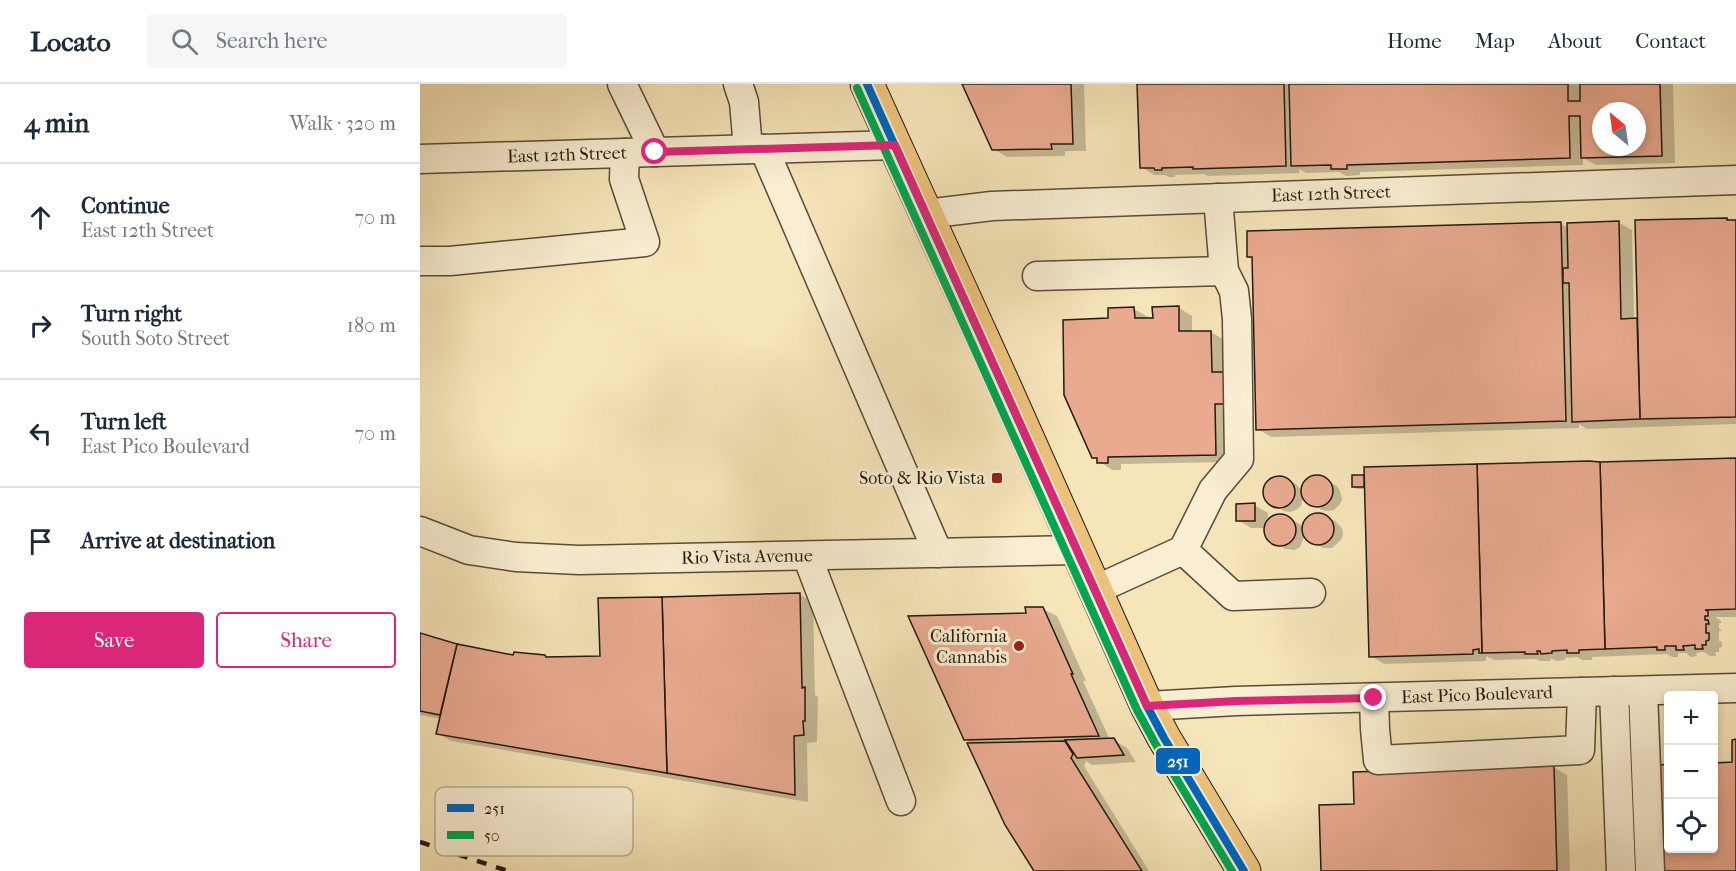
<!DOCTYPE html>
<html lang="en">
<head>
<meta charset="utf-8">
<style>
  :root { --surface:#fff; --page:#f6f6f7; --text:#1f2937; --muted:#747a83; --line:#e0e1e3; --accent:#db2777 }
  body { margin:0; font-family:"IM FELL French Canon",serif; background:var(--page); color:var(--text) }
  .controls { position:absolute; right:18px; bottom:18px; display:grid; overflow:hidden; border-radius:6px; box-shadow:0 3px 9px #0003 }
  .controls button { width:54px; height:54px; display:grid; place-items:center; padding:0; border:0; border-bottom:2px solid var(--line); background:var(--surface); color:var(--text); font:30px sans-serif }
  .compass { position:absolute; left:1172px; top:18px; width:54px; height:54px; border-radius:50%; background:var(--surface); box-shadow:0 3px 9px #0003; rotate:331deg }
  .stop { position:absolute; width:18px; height:18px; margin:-14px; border:4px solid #db2777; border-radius:50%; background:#fff }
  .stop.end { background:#db2777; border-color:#fff; box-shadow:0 2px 6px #0008 }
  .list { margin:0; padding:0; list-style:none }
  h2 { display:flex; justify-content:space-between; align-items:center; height:78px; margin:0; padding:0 24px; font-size:26px }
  h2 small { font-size:20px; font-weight:400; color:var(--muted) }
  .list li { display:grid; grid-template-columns:39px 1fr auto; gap:18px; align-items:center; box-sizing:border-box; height:108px; padding:0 24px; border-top:2px solid var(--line) }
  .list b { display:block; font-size:22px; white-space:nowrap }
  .list p { margin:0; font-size:20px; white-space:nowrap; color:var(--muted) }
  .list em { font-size:20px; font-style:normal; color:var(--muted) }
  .actions { display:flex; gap:12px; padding:18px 24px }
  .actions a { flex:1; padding:14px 0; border:2px solid var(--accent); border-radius:6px; text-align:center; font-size:21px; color:var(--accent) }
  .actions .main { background:var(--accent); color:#fff }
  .icon { flex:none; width:33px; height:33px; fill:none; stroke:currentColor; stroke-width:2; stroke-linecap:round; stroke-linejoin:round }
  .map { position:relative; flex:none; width:1316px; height:787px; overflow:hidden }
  header { display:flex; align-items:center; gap:36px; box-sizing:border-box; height:84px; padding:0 30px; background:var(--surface); border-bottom:2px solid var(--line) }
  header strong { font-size:28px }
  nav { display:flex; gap:33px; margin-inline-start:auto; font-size:21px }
  .search { width:420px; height:54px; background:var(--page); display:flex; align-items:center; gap:15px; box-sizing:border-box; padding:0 21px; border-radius:6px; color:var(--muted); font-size:22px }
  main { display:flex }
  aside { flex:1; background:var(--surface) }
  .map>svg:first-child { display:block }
  .shadow { fill:#0003; fill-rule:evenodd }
  .building { fill:#e9aa90; stroke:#25180e; stroke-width:1.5; fill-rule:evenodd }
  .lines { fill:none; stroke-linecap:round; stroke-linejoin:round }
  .minor-casing { stroke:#594b39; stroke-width:31 }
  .major-casing { stroke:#25180e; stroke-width:35 }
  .minor { stroke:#f9eed2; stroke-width:28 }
  .major { stroke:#ebc27c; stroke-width:33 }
  .rail { stroke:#25180e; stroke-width:4.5; stroke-dasharray:10 10; stroke-linecap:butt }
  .bus-1-casing { stroke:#f9eed2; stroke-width:12 }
  .bus-2-casing { stroke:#f9eed2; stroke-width:12 }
  .bus-1 { stroke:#0065bd; stroke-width:8 }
  .bus-2 { stroke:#00a651; stroke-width:8 }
  .route { stroke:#db2777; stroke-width:8 }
  .poi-dot { fill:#8f2418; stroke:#f9eed2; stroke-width:2 }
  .labels { text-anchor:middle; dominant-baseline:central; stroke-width:6; stroke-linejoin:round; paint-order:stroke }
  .street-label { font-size:18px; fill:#25180e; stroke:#f9eed2 }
  .poi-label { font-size:18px; fill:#25180e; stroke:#f9eed2; text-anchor:end }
  .key { fill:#f9eed2; stroke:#b9ae97; stroke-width:1.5 }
  .key-label { font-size:16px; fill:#25180e }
  .line-badge { stroke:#f9eed2; stroke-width:2 }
  .badge-label { font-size:16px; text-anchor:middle; font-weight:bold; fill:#fff }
</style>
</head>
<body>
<header>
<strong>Locato</strong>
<div class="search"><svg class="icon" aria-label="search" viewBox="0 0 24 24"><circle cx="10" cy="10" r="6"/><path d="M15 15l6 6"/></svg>Search here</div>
<nav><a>Home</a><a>Map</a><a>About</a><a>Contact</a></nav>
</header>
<main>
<aside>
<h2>4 min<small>Walk · 320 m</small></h2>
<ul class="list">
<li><svg class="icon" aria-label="ahead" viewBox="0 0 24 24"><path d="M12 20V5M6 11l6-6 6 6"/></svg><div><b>Continue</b><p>East 12th Street</p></div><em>70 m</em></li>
<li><svg class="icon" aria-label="right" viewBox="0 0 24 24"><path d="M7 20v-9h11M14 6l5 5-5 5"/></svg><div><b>Turn right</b><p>South Soto Street</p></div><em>180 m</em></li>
<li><svg class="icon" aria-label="left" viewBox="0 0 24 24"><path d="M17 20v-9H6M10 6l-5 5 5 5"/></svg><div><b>Turn left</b><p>East Pico Boulevard</p></div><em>70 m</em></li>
<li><svg class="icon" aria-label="arrive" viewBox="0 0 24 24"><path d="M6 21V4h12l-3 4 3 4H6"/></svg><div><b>Arrive at destination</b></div></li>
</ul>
<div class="actions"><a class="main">Save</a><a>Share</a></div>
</aside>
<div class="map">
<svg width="1316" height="787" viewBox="0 0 1316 787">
  <rect width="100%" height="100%" fill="#f6e5b9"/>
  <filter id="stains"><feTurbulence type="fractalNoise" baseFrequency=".00333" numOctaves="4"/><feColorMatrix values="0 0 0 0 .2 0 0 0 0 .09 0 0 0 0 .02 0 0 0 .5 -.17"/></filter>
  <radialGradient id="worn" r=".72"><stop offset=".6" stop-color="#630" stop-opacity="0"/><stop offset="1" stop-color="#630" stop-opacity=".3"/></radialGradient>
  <g class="shadow">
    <polygon points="544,0 664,0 666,67 645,67 645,72 587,73 573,65"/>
    <path d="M719,0H1253L1255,79L1176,81L1163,74V81L940,88V91L926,92L919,88L886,89L879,85V89L788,92L784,90L755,91V93H749L745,91H734L721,83ZM1181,27H1217V63H1181Z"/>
    <polygon points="1307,136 1310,138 1316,137 1316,340 1167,345 1159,340 1159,344 851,353 838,345 833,175 829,172 1141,140 1148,144 1198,138 1212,146 1214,236 1219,236"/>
    <polygon points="759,224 772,232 772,249 791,248 804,256 809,378 701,380 701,386 692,386 673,373 690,236 714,225 728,233 728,236 734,235"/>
    <polygon points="1316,375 1316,533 1295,533 1301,537 1301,539 1299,539 1299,544 1302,547 1299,547 1299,557 1302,558 1302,563 1299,564 1299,568 1295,568 1296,572 1290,572 1284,568 1276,569 1277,572 1271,573 1266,569 1258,569 1258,573 1252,573 1247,570 1172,573 1172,576 1162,576 1157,573 1145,574 1145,576 1136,577 1130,574 1131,577 1120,577 1116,575 1074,576 1066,572 1066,577 964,580 951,572 946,405 937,405 933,402 944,392 946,394"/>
    <polygon points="860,393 876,400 883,408 883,403 889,395 901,393 917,402 920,407 922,416 919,421 914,426 908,427 902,426 883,413 881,422 876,426 870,428 864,427 847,415 845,409 845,403 848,398 854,394"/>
    <polygon points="834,421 848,429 848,437 855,432 864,432 880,440 884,446 884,440 888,435 893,431 899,430 905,432 915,437 922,444 923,450 921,456 912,464 903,464 888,455 885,451 880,463 875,466 865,465 850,456 847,451 847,444 831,444 818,436"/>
    <polygon points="379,510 393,518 395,611 398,613 397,658 387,659 388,718 31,657 17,649 21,635 0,631 0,550 33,561 94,573 125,572 129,574 181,574"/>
    <polygon points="623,525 637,532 666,597 663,597 690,656 693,656 707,664 716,678 672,681 666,677 664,682 729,787 615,787 554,661 545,655 608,530"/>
    <polygon points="1314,679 1316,787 1244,787 1241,682 1248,682 1248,764 1294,764 1294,680"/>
    <polygon points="1133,683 1147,691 1150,787 903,787"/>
  </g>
  <g class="building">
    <polygon points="542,0 651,0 653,60 631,60 632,65 572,66"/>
    <polygon points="717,0 864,0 866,82 773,85 773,83 742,84 742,86 735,86 734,84 720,84"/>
    <path d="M869,0H1148V17H1160V0H1240L1242,72L1161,74L1160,32H1149L1150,74L927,81V85H911V81L871,82ZM1181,27H1217V63H1181Z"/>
    <polygon points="1307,134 1307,136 1316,136 1316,333 1220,335 1215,136"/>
    <polygon points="1199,137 1201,235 1217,234 1220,335 1152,338 1149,199 1143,199 1143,184 1148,184 1147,139"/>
    <polygon points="1141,138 1146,337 836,346 832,173 827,173 827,147"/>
    <polygon points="759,222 759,247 791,247 792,288 810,288 810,320 795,320 796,371 688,373 688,379 677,379 677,374 672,374 644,311 643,236 688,234 688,224 714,223 715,234 733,234 732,223"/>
    <polygon points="1316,374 1316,525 1285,526 1288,527 1288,532 1285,532 1285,536 1288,536 1289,540 1286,540 1286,549 1289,549 1289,556 1286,557 1286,561 1282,561 1283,565 1275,565 1275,561 1263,562 1264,566 1256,566 1256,562 1245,562 1245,566 1237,566 1237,563 1185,565 1180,378"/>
    <polygon points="1169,377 1180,378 1185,565 1159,566 1159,569 1147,569 1147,566 1132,567 1132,569 1121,570 1120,567 1117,567 1118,570 1105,570 1105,568 1062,569 1057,380"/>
    <polygon points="1057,380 1062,569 1059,569 1059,565 1053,566 1053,570 949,573 944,383"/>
    <circle cx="897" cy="407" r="16"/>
    <rect x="932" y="391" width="12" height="12"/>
    <circle cx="859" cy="408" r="16"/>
    <polygon points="835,419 835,437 816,437 816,420"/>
    <circle cx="898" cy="445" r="16"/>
    <circle cx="860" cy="446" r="16"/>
    <polygon points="380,509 382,604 385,603 385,637 383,637 384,651 374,652 375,711 247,689 242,513"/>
    <polygon points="242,513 247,689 16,650 37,560 93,571 94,568 125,571 126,573 180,572 178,514"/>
    <polygon points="605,523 623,523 653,590 651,590 679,652 544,656 488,532 606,529"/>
    <polygon points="0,549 37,560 20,631 0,627"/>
    <polygon points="694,654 704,671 657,674 645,656"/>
    <polygon points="1316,655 1316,787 1243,787 1240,681 1248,680 1248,764 1294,764 1294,679 1312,678 1312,656"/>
    <polygon points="645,657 653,670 651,674 722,787 614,787 585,741 547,659"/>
    <polygon points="1134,682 1137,787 901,787 899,721 934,720 933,688"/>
  </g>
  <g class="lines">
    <g class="minor-casing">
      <g id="minor">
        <polyline points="202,0 235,68"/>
        <polyline points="318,0 324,18 328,65"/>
        <polyline points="344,65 518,469"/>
        <polyline points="0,75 475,61"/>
        <polyline points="506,130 572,122 1316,96"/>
        <polyline points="0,177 30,177 225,158 204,95 205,69"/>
        <polyline points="617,192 804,187 798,114"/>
        <polyline points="0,447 49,466 96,473 159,476 657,466"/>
        <polyline points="763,466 813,512 891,509"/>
        <polyline points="387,472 481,717"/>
        <polyline points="675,506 763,466 793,406 819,375 817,235 814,207 804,187"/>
        <polyline points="1194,607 1201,787"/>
        <polyline points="1223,607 1230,787"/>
        <polyline points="954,614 955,645 958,676 1160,666 1162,608"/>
        <polyline points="727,622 816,617 1316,604"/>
      </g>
    </g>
    <g class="major-casing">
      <polyline id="major" points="447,0 582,297 727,622 744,654 824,787"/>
    </g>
    <use href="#minor" class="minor"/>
    <use href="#major" class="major"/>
    <polyline class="rail" points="0,758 88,787"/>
    <g class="bus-1-casing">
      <polyline id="bus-1" points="447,0 727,622 744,654 824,787"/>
    </g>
    <g class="bus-2-casing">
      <polyline id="bus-2" points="437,4 717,626 735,659 812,787"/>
    </g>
    <use href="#bus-1" class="bus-1"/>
    <use href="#bus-2" class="bus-2"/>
  </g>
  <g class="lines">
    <polyline class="route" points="235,68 475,61 727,622 816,617 954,614"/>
  </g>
  <g class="poi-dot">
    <rect x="571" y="388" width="12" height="12" rx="3"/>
    <circle cx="599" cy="562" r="6"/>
  </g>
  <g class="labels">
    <g class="street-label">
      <text transform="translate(147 71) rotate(-2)">East 12th Street</text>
      <text transform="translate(911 110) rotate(-2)">East 12th Street</text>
      <text transform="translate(327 473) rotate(-1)">Rio Vista Avenue</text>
      <text transform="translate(1057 611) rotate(-2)">East Pico Boulevard</text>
    </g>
    <g class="poi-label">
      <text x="565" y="394">Soto &amp; Rio Vista</text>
      <text x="587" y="552">California<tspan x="587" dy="21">Cannabis</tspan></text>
    </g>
  </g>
  <rect x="15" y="703" width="198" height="69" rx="9" class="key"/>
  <rect x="27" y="720" width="27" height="8" fill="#0065bd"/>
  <rect x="27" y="747" width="27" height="8" fill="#00a651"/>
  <g class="key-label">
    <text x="64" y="730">251</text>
    <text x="64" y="757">50</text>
  </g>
  <rect class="line-badge" x="735" y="663" width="46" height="28" rx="6" fill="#0065bd"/>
  <g class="badge-label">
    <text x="758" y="683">251</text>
  </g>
  <rect width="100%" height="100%" filter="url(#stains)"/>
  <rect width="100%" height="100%" fill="url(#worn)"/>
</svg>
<div class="controls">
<button>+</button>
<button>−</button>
<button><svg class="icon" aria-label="locate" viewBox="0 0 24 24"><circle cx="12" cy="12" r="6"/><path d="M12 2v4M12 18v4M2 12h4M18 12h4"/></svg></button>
</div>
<svg class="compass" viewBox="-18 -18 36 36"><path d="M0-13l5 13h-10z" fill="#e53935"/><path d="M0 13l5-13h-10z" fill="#747a83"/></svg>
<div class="stop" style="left:235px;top:68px"></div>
<div class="stop end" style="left:954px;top:614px"></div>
</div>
</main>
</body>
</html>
